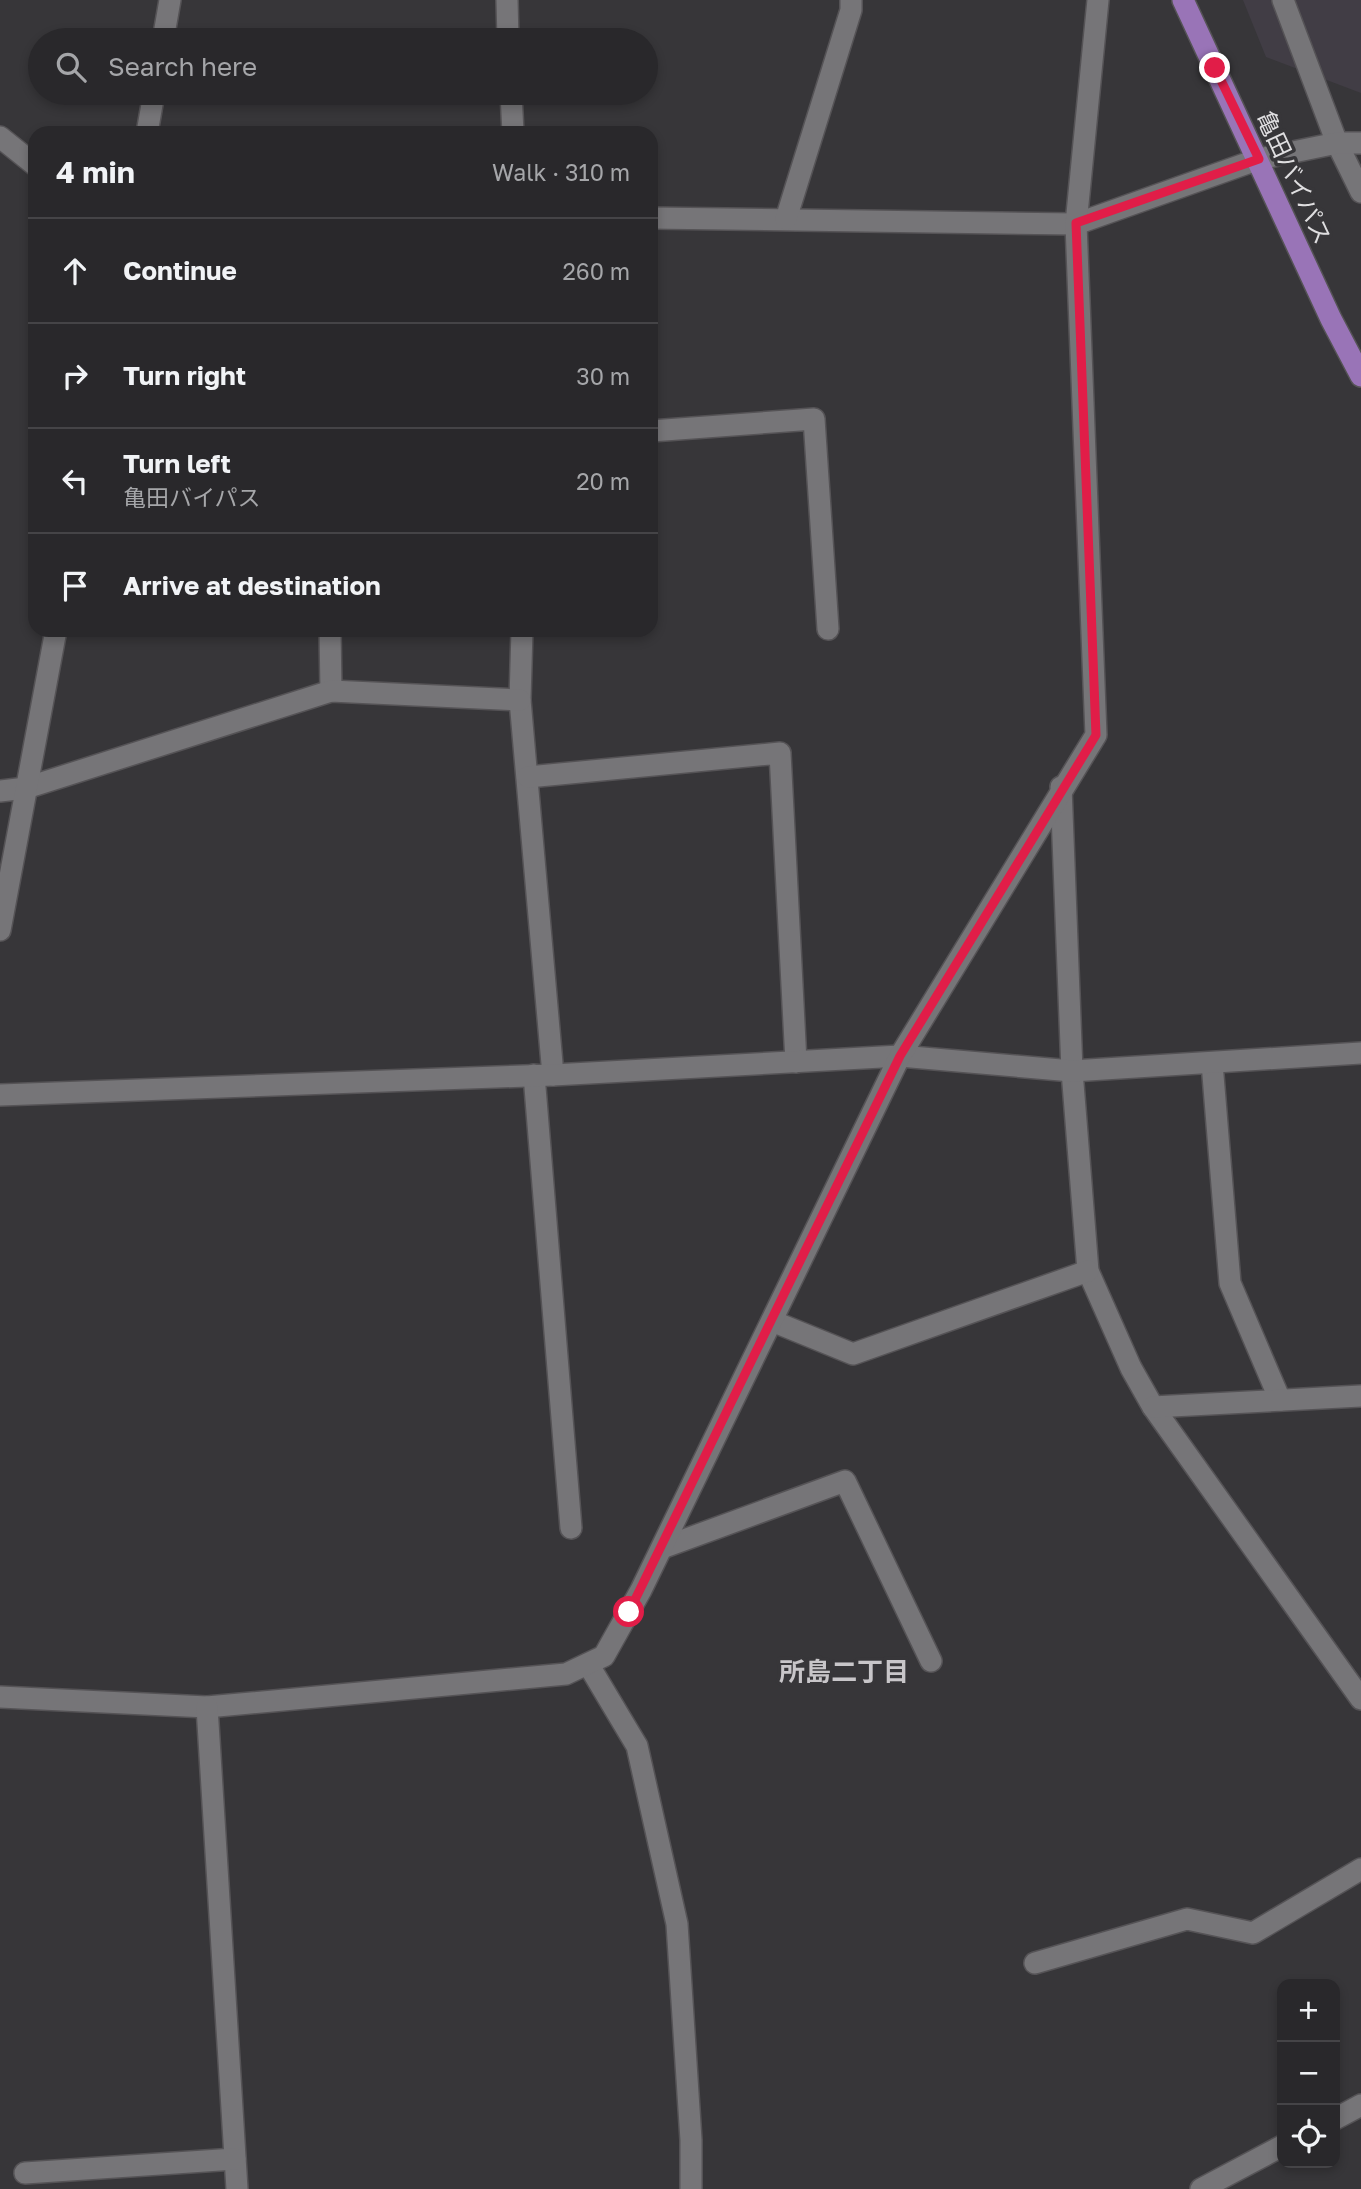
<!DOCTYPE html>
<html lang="en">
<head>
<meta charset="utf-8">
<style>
  :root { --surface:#29282b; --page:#353437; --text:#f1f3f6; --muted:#a5a6a9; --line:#454447 }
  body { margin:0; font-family:"Golos Text","Noto Sans JP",sans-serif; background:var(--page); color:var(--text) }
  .controls { position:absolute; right:21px; bottom:21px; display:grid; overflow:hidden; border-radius:14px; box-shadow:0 4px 10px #0003 }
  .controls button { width:63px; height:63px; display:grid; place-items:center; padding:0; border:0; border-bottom:2px solid var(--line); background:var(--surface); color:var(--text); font:35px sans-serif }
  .stop { position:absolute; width:21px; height:21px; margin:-16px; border:5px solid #e11d48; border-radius:50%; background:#fff }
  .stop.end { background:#e11d48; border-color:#fff; box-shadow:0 2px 7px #0008 }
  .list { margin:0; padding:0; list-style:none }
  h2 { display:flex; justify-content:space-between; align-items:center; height:91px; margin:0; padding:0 28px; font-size:30px }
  h2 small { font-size:23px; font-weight:400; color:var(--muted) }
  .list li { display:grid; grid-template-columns:46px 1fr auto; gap:21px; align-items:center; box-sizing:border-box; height:105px; padding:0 28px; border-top:2px solid var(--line) }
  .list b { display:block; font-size:26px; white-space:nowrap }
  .list p { margin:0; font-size:23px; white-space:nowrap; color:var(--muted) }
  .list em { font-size:23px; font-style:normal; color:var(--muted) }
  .icon { flex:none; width:38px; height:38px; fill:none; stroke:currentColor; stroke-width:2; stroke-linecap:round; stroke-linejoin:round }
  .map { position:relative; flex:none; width:1361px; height:2189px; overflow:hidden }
  .search { position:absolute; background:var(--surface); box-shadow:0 4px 10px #0003; left:28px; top:28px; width:630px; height:77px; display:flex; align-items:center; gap:18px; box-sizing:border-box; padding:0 24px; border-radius:38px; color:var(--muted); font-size:26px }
  .panel { position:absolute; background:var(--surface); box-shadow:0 4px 10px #0003; left:28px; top:126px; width:630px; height:511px; border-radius:21px }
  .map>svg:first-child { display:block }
  .built { fill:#413d45 }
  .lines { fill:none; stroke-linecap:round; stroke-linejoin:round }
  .minor-casing { stroke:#555356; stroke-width:24 }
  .major-casing { stroke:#555356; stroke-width:24 }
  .minor { stroke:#767578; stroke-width:21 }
  .major { stroke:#9974b7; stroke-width:21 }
  .route { stroke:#e11d48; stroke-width:9 }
  .labels { text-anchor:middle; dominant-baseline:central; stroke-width:7; stroke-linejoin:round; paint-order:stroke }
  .street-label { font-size:24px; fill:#dfdee0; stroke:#373639 }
  .neighbourhood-label { font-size:26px; font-weight:bold; fill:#c8c6c9; stroke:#373639 }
</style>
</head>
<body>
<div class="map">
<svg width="1361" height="2189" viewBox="0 0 1361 2189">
  <rect width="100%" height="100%" fill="#373639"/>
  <polygon class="built" points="1243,0 1361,0 1361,93 1266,57"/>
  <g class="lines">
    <g class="minor-casing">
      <g id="minor">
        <polyline points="507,0 508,40"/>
        <polyline points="1283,0 1337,143 1361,192"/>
        <polyline points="163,40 170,0"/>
        <polyline points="511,93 513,133"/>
        <polyline points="147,133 154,93"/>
        <polyline points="0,137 35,165"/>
        <polyline points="651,218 1076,224 1259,159 1337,143 1361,143"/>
        <polyline points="786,219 851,10 851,0"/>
        <polyline points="651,431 814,419 828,629"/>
        <polyline points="330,630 331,691"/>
        <polyline points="522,630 520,700 553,1075"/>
        <polyline points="528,777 780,753 796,1062"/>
        <polyline points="1061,787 1072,1071 1088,1271 1131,1368 1153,1407 1361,1699"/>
        <polyline points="0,791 26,788 331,691 520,700"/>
        <polyline points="0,930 56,630"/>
        <polyline points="1212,1063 1230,1283 1280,1400"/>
        <polyline points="534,1075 571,1528"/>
        <polyline points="0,1095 553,1075 900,1056 1072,1071 1361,1053"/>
        <polyline points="772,1321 853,1354 1088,1271"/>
        <polyline points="1153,1407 1361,1396"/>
        <polyline points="662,1548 845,1481 931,1661"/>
        <polyline points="588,1664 637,1746 677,1924 691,2140 691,2189"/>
        <polyline points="0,1697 207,1707 566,1674 604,1656 641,1590 900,1056 1096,735 1076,224 1098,0"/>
        <polyline points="207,1707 237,2189"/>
        <polyline points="1035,1963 1187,1919 1253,1933 1361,1869"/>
        <polyline points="1335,2119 1361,2105"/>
        <polyline points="25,2173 235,2159"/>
        <polyline points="1201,2189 1282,2146"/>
      </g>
    </g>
    <g class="major-casing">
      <polyline id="major" points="1183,0 1331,319 1361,376"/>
    </g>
    <use href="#minor" class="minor"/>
    <use href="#major" class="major"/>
  </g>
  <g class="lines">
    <polyline class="route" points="629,1612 900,1056 1096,735 1076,223 1259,159 1215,68"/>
  </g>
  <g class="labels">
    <g class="street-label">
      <text transform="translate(1295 177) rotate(65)">亀田バイパス</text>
    </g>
    <g class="neighbourhood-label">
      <text x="844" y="1671">所島二丁目</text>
    </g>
  </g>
</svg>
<div class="controls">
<button>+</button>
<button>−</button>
<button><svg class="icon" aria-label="locate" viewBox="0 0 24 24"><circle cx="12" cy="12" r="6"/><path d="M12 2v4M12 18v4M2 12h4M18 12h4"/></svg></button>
</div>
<div class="stop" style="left:629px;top:1612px"></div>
<div class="stop end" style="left:1215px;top:68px"></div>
<div class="search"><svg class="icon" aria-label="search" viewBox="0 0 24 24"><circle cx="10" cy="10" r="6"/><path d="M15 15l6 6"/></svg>Search here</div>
<section class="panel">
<h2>4 min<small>Walk · 310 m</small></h2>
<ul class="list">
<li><svg class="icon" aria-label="ahead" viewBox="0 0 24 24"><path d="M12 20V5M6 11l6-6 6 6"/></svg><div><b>Continue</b></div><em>260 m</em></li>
<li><svg class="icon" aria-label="right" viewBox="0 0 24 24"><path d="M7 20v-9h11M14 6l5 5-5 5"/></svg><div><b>Turn right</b></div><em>30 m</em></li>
<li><svg class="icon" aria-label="left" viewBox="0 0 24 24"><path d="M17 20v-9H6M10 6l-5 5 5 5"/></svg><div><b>Turn left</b><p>亀田バイパス</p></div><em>20 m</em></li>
<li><svg class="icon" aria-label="arrive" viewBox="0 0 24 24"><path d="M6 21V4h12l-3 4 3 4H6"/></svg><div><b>Arrive at destination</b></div></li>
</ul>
</section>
</div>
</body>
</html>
